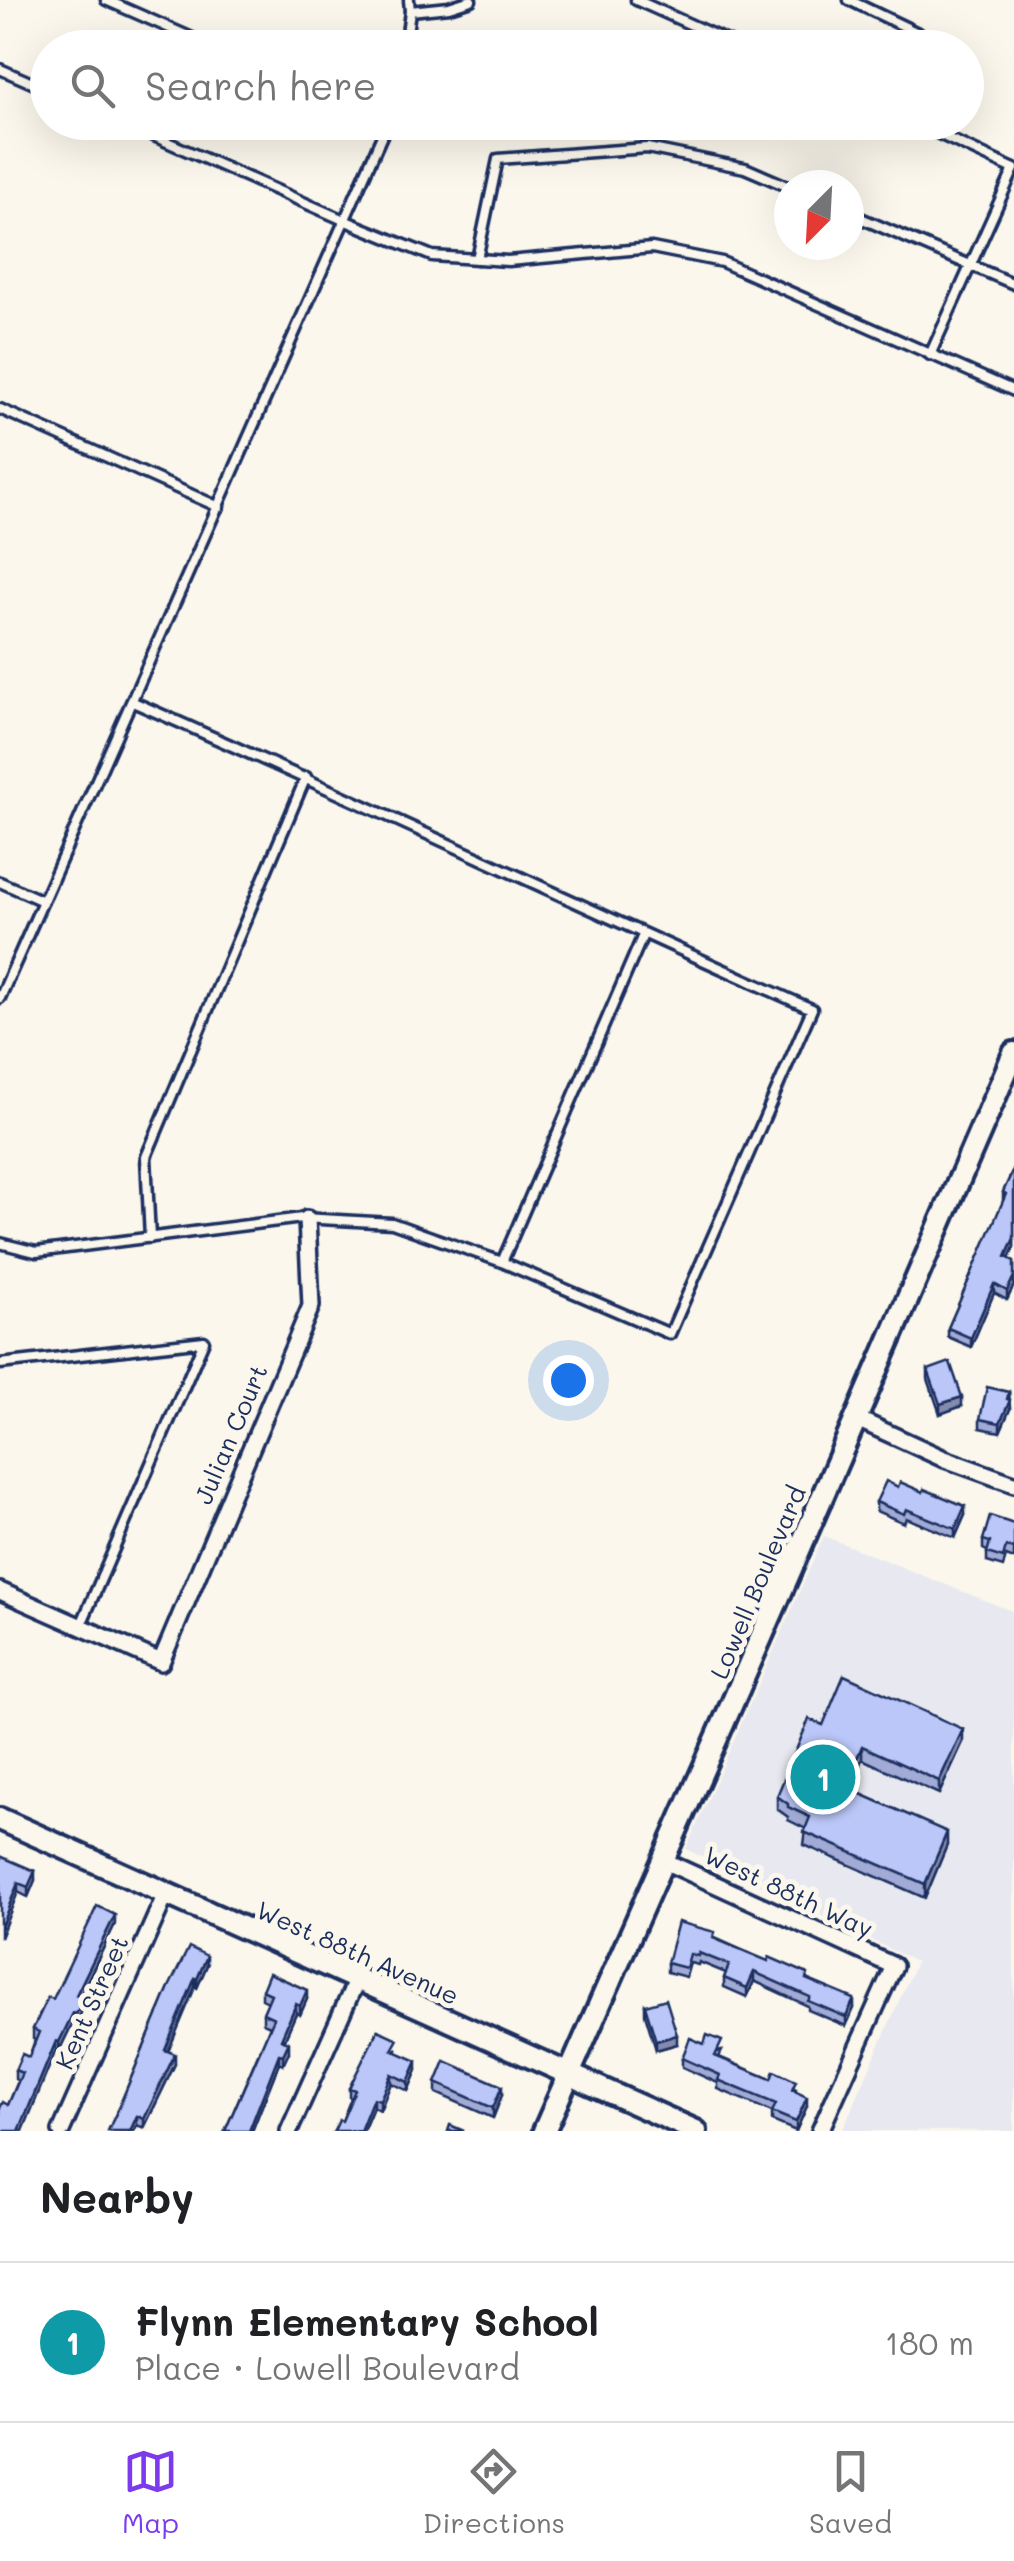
<!DOCTYPE html>
<html lang="en">
<head>
<meta charset="utf-8">
<style>
  :root { --surface:#fff; --page:#f2f2f2; --text:#202124; --muted:#757577; --line:#e0e0e0; --accent:#7c3aed }
  body { margin:0; font-family:Mali,sans-serif; background:var(--page); color:var(--text) }
  .compass { position:absolute; left:774px; top:170px; width:90px; height:90px; border-radius:50%; background:var(--surface); box-shadow:0 10px 40px #0002; rotate:204deg }
  .you { position:absolute; left:568px; top:1380px; width:35px; height:35px; margin:-25px; border:8px solid #fff; border-radius:50%; background:#1a73e8; box-shadow:0 0 0 15px #1a73e833 }
  .badge { display:grid; place-items:center; width:65px; height:65px; border-radius:50%; background:var(--accent); color:#fff; font-size:32px; font-weight:700 }
  .pin { position:absolute; translate:-50% -50%; border:5px solid #fff; box-shadow:0 2px 10px #0006 }
  .list { margin:0; padding:0; list-style:none }
  h2 { display:flex; justify-content:space-between; align-items:center; height:130px; margin:0; padding:0 40px; font-size:42px }
  h2 small { font-size:32px; font-weight:400; color:var(--muted) }
  .list li { display:grid; grid-template-columns:65px 1fr auto; gap:30px; align-items:center; box-sizing:border-box; height:160px; padding:0 40px; border-top:2px solid var(--line) }
  .list b { display:block; font-size:38px; white-space:nowrap }
  .list p { margin:0; font-size:32px; white-space:nowrap; color:var(--muted) }
  .list em { font-size:32px; font-style:normal; color:var(--muted) }
  .icon { flex:none; width:55px; height:55px; fill:none; stroke:currentColor; stroke-width:2; stroke-linecap:round; stroke-linejoin:round }
  .map { position:relative; flex:none; width:1014px; height:2131px; overflow:hidden }
  .search { position:absolute; background:var(--surface); box-shadow:0 10px 40px #0002; left:30px; right:30px; top:30px; height:110px; display:flex; align-items:center; gap:25px; box-sizing:border-box; padding:0 35px; border-radius:55px; color:var(--muted); font-size:38px }
  .sheet { height:290px; background:var(--surface) }
  nav { display:flex; justify-content:space-around; align-items:center; box-sizing:border-box; height:140px; border-top:2px solid var(--line); background:var(--surface); font-size:28px; color:var(--muted) }
  nav a { display:grid; justify-items:center; gap:5px }
  nav .on { color:var(--accent) }
  .map>svg:first-child { display:block }
  .built { fill:#e8e9f0 }
  .lines { fill:none; stroke-linecap:round; stroke-linejoin:round }
  .lane-casing { stroke:#1b2f5e; stroke-width:15 }
  .street-casing { stroke:#1b2f5e; stroke-width:22 }
  .secondary-casing { stroke:#1b2f5e; stroke-width:28 }
  .lane { stroke:#fbf7ec; stroke-width:8 }
  .street { stroke:#fbf7ec; stroke-width:15 }
  .secondary { stroke:#fbf7ec; stroke-width:20 }
  .wall { fill:#a1abd5; stroke:#1b2f5e; stroke-width:2.5 }
  .shaded-wall { fill:#838bae; stroke:#1b2f5e; stroke-width:2.5 }
  .building { fill:#bbc7f8; stroke:#1b2f5e; stroke-width:2.5 }
  .labels { text-anchor:middle; dominant-baseline:central; stroke-width:10; stroke-linejoin:round; paint-order:stroke }
  .street-label { font-size:25px; fill:#1b2f5e; stroke:#fbf7ec }
</style>
</head>
<body>
<div class="map">
<svg width="1014" height="2131" viewBox="0 0 1014 2131">
  <rect width="100%" height="100%" fill="#fbf7ec"/>
  <filter id="ink" filterUnits="userSpaceOnUse"><feTurbulence type="fractalNoise" baseFrequency=".01" numOctaves="2"/><feDisplacementMap in="SourceGraphic" scale="20" xChannelSelector="R" yChannelSelector="G"/><feConvolveMatrix kernelMatrix="1 2 1 2 8 2 1 2 1" color-interpolation-filters="sRGB"/></filter>
  <g filter="url(#ink)">
    <polygon class="built" points="824,1536 1014,1612 1014,2131 842,2131 916,1962 686,1849"/>
    <g class="lines">
      <g class="lane-casing">
        <g id="lane">
          <polyline points="106,0 215,48"/>
          <polyline points="636,0 743,48"/>
          <polyline points="849,0 941,44 939,48"/>
          <polyline points="410,11 449,7 471,0"/>
          <polyline points="405,48 410,11 409,0"/>
          <polyline points="0,69 48,90"/>
          <polyline points="122,122 346,221 432,256 508,261 652,248 722,262 1014,391"/>
          <polyline points="913,122 1014,169"/>
          <polyline points="849,213 1014,284"/>
          <polyline points="477,259 498,159 647,148 745,168 789,187"/>
          <polyline points="930,355 1014,169"/>
          <polyline points="0,409 219,507"/>
          <path d="M133,702C361,801 585,909 812,1009L670,1334L502,1262L643,935"/>
          <polyline points="0,882 43,901 388,122"/>
          <polyline points="0,998 43,901"/>
          <polyline points="150,1238 146,1157 306,777"/>
          <polyline points="0,1243 36,1252 302,1218 392,1223 502,1262"/>
          <polyline points="0,1364 204,1341 81,1625"/>
        </g>
      </g>
      <g class="street-casing">
        <g id="street">
          <polyline points="855,1418 942,1458 1014,1484"/>
          <polyline points="0,1591 161,1662 311,1306 307,1219"/>
          <polyline points="662,1860 894,1966 820,2131"/>
          <polyline points="61,2131 166,1894"/>
          <polyline points="289,2131 357,1979"/>
        </g>
      </g>
      <g class="secondary-casing">
        <g id="secondary">
          <polyline points="0,1819 696,2131"/>
          <polyline points="544,2131 778,1599 1014,1053"/>
        </g>
      </g>
      <use href="#lane" class="lane"/>
      <use href="#street" class="street"/>
      <use href="#secondary" class="secondary"/>
    </g>
    <g class="wall">
      <polygon points="1014,1168 1014,1247 1009,1259 1014,1261 1014,1285 1007,1300 994,1293 971,1347 948,1337 948,1328 1003,1202 1003,1192"/>
      <polygon points="928,1370 962,1406 940,1414 928,1379"/>
      <polygon points="1009,1392 1010,1409 1000,1432 980,1428 980,1419"/>
      <polygon points="876,1502 965,1515 955,1538 906,1518 904,1523 876,1511"/>
      <polygon points="1014,1524 1014,1559 1006,1556 1003,1567 987,1562 987,1551 983,1549 983,1540"/>
      <polygon points="823,1725 963,1742 939,1794 862,1759 850,1789 947,1845 925,1898 804,1845 806,1829 788,1820 788,1817 777,1809 777,1796"/>
      <polygon points="0,1856 35,1880 28,1897 18,1892"/>
      <polygon points="115,1924 80,1997 83,2008 76,2024 73,2022 59,2051 56,2050 8,2105 18,2081 15,2079 15,2070 29,2057 35,2040 33,2039 33,2029 53,1999"/>
      <polygon points="715,1938 808,1980 854,2008 846,2026 808,2010 808,2006 754,1981 747,1997 724,1987 724,1978 726,1973 699,1962 698,1965 690,1963 686,1977 667,1972 667,1963"/>
      <polygon points="207,1965 197,1988 195,1987 168,2051 175,2064 144,2128 137,2125 134,2131 108,2131 119,2107 169,1987"/>
      <polygon points="262,1990 307,1999 300,2015 296,2013 284,2040 289,2052 283,2065 279,2063 252,2131 225,2131 270,2026 263,2023 263,2013 268,2002 262,1999"/>
      <polygon points="645,2005 677,2044 656,2050 645,2014"/>
      <polygon points="398,2048 396,2052 417,2070 408,2091 391,2083 380,2110 373,2107 363,2131 334,2131 342,2121 351,2098 349,2097 349,2088"/>
      <polygon points="722,2051 719,2057 796,2090 795,2092 807,2106 796,2131 772,2121 772,2112 718,2089 718,2083 682,2067 682,2058"/>
      <polygon points="436,2083 502,2095 493,2118 436,2093"/>
    </g>
    <g class="shaded-wall">
      <polygon points="1014,1238 1014,1247 1006,1266 1006,1257"/>
      <polygon points="1014,1276 1014,1285 1007,1300 1007,1291"/>
      <polygon points="994,1284 994,1293 971,1347 971,1338"/>
      <polygon points="1009,1392 1010,1409 1000,1432 1000,1423"/>
      <polygon points="962,1397 962,1406 940,1414 940,1404"/>
      <polygon points="965,1506 965,1515 955,1538 955,1529"/>
      <polygon points="963,1729 963,1742 939,1794 939,1781"/>
      <polygon points="862,1746 862,1759 845,1800 845,1787"/>
      <polygon points="947,1832 947,1845 925,1898 925,1884"/>
      <polygon points="35,1871 35,1880 28,1897 28,1887"/>
      <polygon points="18,1883 18,1892 0,1938 0,1929"/>
      <polygon points="115,1915 115,1924 76,2004 76,1995"/>
      <polygon points="207,1956 207,1965 197,1988 197,1979"/>
      <polygon points="754,1972 754,1981 747,1997 747,1988"/>
      <polygon points="195,1978 195,1987 165,2059 165,2050"/>
      <polygon points="307,1990 307,1999 300,2015 300,2006"/>
      <polygon points="83,1998 83,2008 76,2024 76,2014"/>
      <polygon points="854,1999 854,2008 846,2026 846,2017"/>
      <polygon points="296,2004 296,2013 281,2048 281,2039"/>
      <polygon points="73,2013 73,2022 59,2051 59,2042"/>
      <polygon points="677,2035 677,2044 656,2050 656,2041"/>
      <polygon points="56,2041 56,2050 23,2131 19,2131"/>
      <polygon points="289,2042 289,2052 283,2065 283,2055"/>
      <polygon points="175,2054 175,2064 144,2128 144,2119"/>
      <polygon points="279,2054 279,2063 252,2131 249,2131"/>
      <polygon points="417,2061 417,2070 408,2091 408,2082"/>
      <polygon points="391,2074 391,2083 380,2110 380,2100"/>
      <polygon points="502,2086 502,2095 493,2118 493,2108"/>
      <polygon points="807,2097 807,2106 796,2131 796,2122"/>
      <polygon points="373,2098 373,2107 363,2131 360,2131"/>
      <polygon points="137,2116 137,2125 134,2131 130,2131"/>
    </g>
    <g class="building">
      <polygon points="1014,1168 1014,1238 1006,1257 1014,1261 1014,1276 1007,1291 994,1284 971,1338 948,1328 1006,1194 1003,1192"/>
      <polygon points="950,1362 962,1397 940,1404 928,1370"/>
      <polygon points="987,1387 1009,1392 1007,1399 1010,1400 1000,1423 980,1419"/>
      <polygon points="886,1481 898,1487 900,1482 923,1492 924,1489 965,1506 955,1529 906,1509 904,1514 876,1502"/>
      <polygon points="990,1516 1014,1524 1014,1549 1006,1547 1003,1558 987,1553 990,1542 983,1540"/>
      <polygon points="844,1675 963,1729 939,1781 862,1746 845,1787 947,1832 925,1884 804,1832 810,1817 788,1807 788,1804 777,1796 809,1719 823,1725"/>
      <polygon points="0,1856 35,1871 28,1887 18,1883 0,1929"/>
      <polygon points="97,1906 115,1915 76,1995 83,1998 76,2014 73,2013 59,2042 56,2041 19,2131 0,2131 0,2108 3,2102 8,2105 22,2073 15,2070 22,2054 29,2057 39,2032 33,2029 48,1997 53,1999"/>
      <polygon points="678,1922 715,1932 713,1938 768,1961 769,1957 808,1974 806,1979 854,1999 846,2017 808,2001 810,1997 754,1972 747,1988 724,1978 729,1965 699,1953 698,1956 690,1954 686,1968 667,1963"/>
      <polygon points="189,1947 207,1956 197,1979 195,1978 165,2050 175,2054 144,2119 137,2116 130,2131 108,2131 119,2107 169,1987"/>
      <polygon points="269,1973 307,1990 300,2006 296,2004 281,2039 289,2042 283,2055 279,2054 249,2131 225,2131 274,2018 263,2013 271,1994 262,1990"/>
      <polygon points="666,1999 677,2035 656,2041 645,2005"/>
      <polygon points="378,2030 398,2039 392,2050 417,2061 408,2082 391,2074 380,2100 373,2098 360,2131 334,2131 339,2120 342,2121 355,2090 349,2088"/>
      <polygon points="707,2035 722,2041 715,2056 771,2079 774,2071 796,2081 792,2090 807,2097 796,2122 772,2112 776,2104 718,2080 720,2075 682,2058 690,2038 704,2044"/>
      <polygon points="445,2061 502,2086 493,2108 436,2083"/>
      <polygon points="450,2125 464,2131 448,2131"/>
    </g>
  </g>
  <g class="labels">
    <g class="street-label">
      <text transform="translate(230 1434) rotate(-67)">Julian Court</text>
      <text transform="translate(757 1582) rotate(-67)">Lowell Boulevard</text>
      <text transform="translate(789 1891) rotate(25)">West 88th Way</text>
      <text transform="translate(358 1952) rotate(24)">West 88th Avenue</text>
      <text transform="translate(91 2002) rotate(-66)">Kent Street</text>
    </g>
  </g>
</svg>
<svg class="compass" viewBox="-18 -18 36 36"><path d="M0-13l5 13h-10z" fill="#e53935"/><path d="M0 13l5-13h-10z" fill="#757577"/></svg>
<div class="you"></div>
<div class="pin badge" style="left:823px;top:1777px;background:#0f9aa8">1</div>
<div class="search"><svg class="icon" aria-label="search" viewBox="0 0 24 24"><circle cx="10" cy="10" r="6"/><path d="M15 15l6 6"/></svg>Search here</div>
</div>
<section class="sheet">
<h2>Nearby<small></small></h2>
<ul class="list">
<li><span class="badge" style="background:#0f9aa8">1</span><div><b>Flynn Elementary School</b><p>Place · Lowell Boulevard</p></div><em>180 m</em></li>
</ul>
</section>
<nav>
<a class="on"><svg class="icon" aria-label="map" viewBox="0 0 24 24"><path d="M3 6l6-2 6 2 6-2v14l-6 2-6-2-6 2zM9 4v14M15 6v14"/></svg>Map</a>
<a><svg class="icon" aria-label="directions" viewBox="0 0 24 24"><path d="M12 3l9 9-9 9-9-9zM9 14v-3h6M13 9l2 2-2 2"/></svg>Directions</a>
<a><svg class="icon" aria-label="saved" viewBox="0 0 24 24"><path d="M7 4h10v16l-5-4-5 4z"/></svg>Saved</a>
</nav>
</body>
</html>
